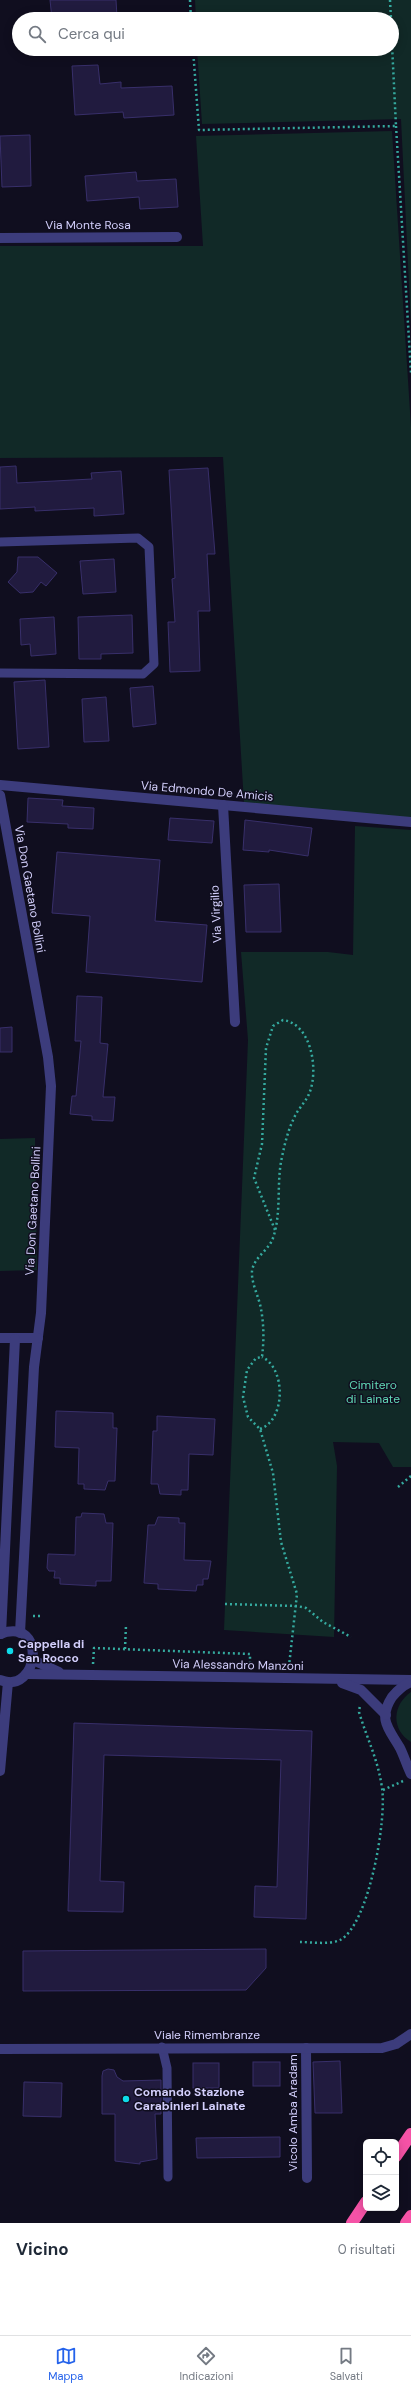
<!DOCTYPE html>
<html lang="it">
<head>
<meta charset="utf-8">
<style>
  :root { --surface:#fff; --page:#f2f2f3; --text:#1f2937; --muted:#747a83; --line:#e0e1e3; --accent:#2563eb }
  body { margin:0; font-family:"DM Sans",sans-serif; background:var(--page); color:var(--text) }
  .controls { position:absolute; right:12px; bottom:12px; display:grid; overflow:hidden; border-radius:6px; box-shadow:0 2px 10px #0003 }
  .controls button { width:36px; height:36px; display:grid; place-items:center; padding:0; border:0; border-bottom:1px solid var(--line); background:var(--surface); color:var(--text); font:20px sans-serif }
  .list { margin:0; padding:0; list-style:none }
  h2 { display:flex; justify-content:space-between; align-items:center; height:52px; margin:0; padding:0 16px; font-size:17px }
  h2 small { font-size:13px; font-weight:400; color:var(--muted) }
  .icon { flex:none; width:22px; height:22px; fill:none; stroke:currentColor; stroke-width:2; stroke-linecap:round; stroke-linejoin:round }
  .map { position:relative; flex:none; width:411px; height:2223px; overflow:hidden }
  .search { position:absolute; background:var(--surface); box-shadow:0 2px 10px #0003; left:12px; right:12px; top:12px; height:44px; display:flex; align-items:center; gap:10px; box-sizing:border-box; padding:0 14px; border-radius:22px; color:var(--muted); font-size:15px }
  .sheet { height:112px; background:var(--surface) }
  nav { display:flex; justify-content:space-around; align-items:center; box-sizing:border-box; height:56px; border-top:1px solid var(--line); background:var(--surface); font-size:11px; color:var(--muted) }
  nav a { display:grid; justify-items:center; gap:2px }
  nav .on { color:var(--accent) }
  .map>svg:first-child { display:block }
  .green { fill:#112927 }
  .building { fill:#211b3f; stroke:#382f6a }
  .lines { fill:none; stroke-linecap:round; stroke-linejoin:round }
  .path { stroke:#35aa9f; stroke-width:2.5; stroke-dasharray:2 3; stroke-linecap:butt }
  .lane { stroke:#3c3c7c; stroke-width:9 }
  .street { stroke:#3c3c7c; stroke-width:10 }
  .highway { stroke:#f552a6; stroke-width:12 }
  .poi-dot { fill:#0edbe9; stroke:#100e1f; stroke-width:1.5 }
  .labels { text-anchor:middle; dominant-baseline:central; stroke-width:3; stroke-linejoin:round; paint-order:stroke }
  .street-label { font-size:12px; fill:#d3cffc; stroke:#100e1f }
  .park-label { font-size:12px; fill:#60d7b5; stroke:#100e1f }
  .poi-label { font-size:12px; font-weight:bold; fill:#d3cffc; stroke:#100e1f; text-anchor:start }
</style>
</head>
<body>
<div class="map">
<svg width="411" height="2223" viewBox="0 0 411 2223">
  <rect width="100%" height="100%" fill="#100e1f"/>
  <g class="green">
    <polygon points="195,0 411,0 411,326 401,119 202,124 197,49 392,49 392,19 196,19"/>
    <polygon points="392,131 411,427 411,818 244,803 223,457 0,458 0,246 203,246 196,136"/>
    <polygon points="355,826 411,830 411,1467 393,1467 379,1443 333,1442 337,1466 334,1637 224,1630 248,1040 241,952 328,952 353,955"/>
    <polygon points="35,1138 37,1270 0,1271 0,1139"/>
    <path d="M411,1692V1742C391,1730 392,1705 411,1692Z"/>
  </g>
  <g class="building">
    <polygon points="50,0 116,0 117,17 52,19"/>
    <polygon points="98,65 100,84 121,82 121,88 172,86 174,115 124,118 123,112 75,115 72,66"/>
    <polygon points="30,135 31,186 2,187 0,136"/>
    <polygon points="136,172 137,181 176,179 178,207 140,209 139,197 87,201 85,176"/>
    <polygon points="16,466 17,483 92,479 91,473 121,471 124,514 94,516 94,508 35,511 35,507 0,509 0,467"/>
    <polygon points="208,468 215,554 207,554 210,611 198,611 200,671 170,672 168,622 175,622 172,579 175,578 169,470"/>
    <polygon points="18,557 38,557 57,573 46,586 41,582 33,592 20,593 8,582 17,572"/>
    <polygon points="114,559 116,592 83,594 80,561"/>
    <polygon points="132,615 133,653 101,654 101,659 79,659 78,617"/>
    <polygon points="54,617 56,654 31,656 30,644 21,645 20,619"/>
    <polygon points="45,680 49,747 18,749 14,682"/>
    <polygon points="153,686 156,724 133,727 130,688"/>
    <polygon points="106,697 109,741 84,742 82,699"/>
    <polygon points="28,798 63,800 62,806 94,808 93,829 68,828 68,824 27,822"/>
    <polygon points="170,818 214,821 212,843 168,840"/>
    <polygon points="245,820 312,828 308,856 269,850 269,852 243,850"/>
    <polygon points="57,852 160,860 155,921 207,925 202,982 86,972 90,916 52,913"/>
    <polygon points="279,884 281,932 246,932 244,885"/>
    <polygon points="77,996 102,997 100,1043 108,1044 103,1097 115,1097 113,1121 92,1120 92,1116 70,1114 72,1096 76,1096 81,1041 75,1041"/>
    <polygon points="12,1027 12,1052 0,1052 0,1028"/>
    <polygon points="56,1411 113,1413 113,1428 117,1428 115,1481 108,1481 105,1490 84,1489 84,1484 78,1484 79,1448 55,1447"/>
    <polygon points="157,1416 215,1419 213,1455 189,1454 188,1490 181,1490 181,1495 160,1494 158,1484 151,1484 153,1431 157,1431"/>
    <polygon points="82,1513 104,1514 106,1523 113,1523 111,1581 96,1581 96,1586 60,1584 60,1578 54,1578 55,1571 49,1571 47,1568 48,1554 75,1555 76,1517 81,1517"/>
    <polygon points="158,1517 179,1518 179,1523 185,1523 184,1560 211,1561 208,1579 203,1579 203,1585 197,1585 196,1591 158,1589 158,1584 144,1583 148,1525 155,1525"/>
    <polygon points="74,1723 312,1731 306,1919 254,1917 255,1886 277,1887 281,1760 104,1755 100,1881 124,1882 123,1912 68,1911"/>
    <polygon points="266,1949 266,1968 246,1990 23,1991 23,1951"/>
    <polygon points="340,2061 342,2113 315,2113 313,2062"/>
    <rect x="253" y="2062" width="27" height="24"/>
    <rect x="193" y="2063" width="26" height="25"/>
    <polygon points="108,2069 114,2070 117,2077 123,2081 161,2080 161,2114 155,2114 157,2159 140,2162 140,2164 115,2161 115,2114 102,2114 102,2076 103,2071"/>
    <polygon points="24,2082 62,2083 61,2117 23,2116"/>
    <polygon points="280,2137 280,2157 197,2158 196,2138"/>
  </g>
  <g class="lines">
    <g class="path">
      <polyline points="190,0 191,19"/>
      <polyline points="390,0 391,19"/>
      <polyline points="193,49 199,130 396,126 392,45"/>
      <polyline points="396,126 411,373"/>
      <path d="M275,1230L254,1178L262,1144L266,1048L273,1026L283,1020C312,1024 319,1071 309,1094C306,1101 300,1107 296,1114C289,1127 285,1142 282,1157C276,1183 282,1212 273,1238C269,1250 254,1257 252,1271C251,1283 259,1297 261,1309C264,1325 264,1341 262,1357L256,1358L247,1370L243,1397L248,1417L260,1429L273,1473L281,1542L297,1594L289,1666"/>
      <path d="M260,1429C286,1420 286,1368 262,1357"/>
      <polyline points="398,1487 411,1476"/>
      <polyline points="225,1604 297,1606 306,1608 323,1622 351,1637"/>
      <polyline points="33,1616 42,1616"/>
      <polyline points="125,1649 126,1625"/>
      <polyline points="93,1664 94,1648 250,1654 250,1665"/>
      <polyline points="383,1790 403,1781"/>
      <path d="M300,1942C312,1942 329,1945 340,1940C369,1925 387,1819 382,1788C378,1759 367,1739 359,1712L360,1705"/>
    </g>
    <g class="lane">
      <polyline points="0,542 138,538 149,547 154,664 143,674 0,673"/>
      <polyline points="162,2047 167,2068 168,2177"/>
    </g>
    <g class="street">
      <polyline points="0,238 177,237"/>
      <polyline points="0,785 411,822"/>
      <polyline points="0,795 48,1057 51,1086 41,1313 34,1367 20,1633"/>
      <polyline points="223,805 235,1022"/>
      <polyline points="0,1338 38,1338"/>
      <path d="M0,1634C48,1616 39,1696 0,1680"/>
      <polyline points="1,1634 15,1339"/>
      <polyline points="33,1660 59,1672"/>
      <polyline points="26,1674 411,1680"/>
      <path d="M411,1682C403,1685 397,1691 392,1697C377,1720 390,1730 400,1748C404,1756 407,1766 411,1774"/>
      <polyline points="342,1683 361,1690 386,1715"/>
      <polyline points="0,1771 8,1682"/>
      <polyline points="306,2048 307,2178"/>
      <polyline points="0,2049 382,2048 396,2044 411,2034"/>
    </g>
    <g class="highway">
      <polyline points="396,2156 411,2134"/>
      <polyline points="352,2223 366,2202"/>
      <polyline points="406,2223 411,2216"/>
    </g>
  </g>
  <g class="poi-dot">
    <circle cx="10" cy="1651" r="4"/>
    <circle cx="126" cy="2099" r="4"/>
  </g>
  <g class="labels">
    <g class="street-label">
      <text x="88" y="225">Via Monte Rosa</text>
      <text transform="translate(207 791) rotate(5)">Via Edmondo De Amicis</text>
      <text transform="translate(30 889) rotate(80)">Via Don Gaetano Bollini</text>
      <text transform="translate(216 914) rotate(-93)">Via Virgilio</text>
      <text transform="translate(33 1211) rotate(-87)">Via Don Gaetano Bollini</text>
      <text transform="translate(238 1665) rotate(1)">Via Alessandro Manzoni</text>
      <text x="207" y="2035">Viale Rimembranze</text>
      <text transform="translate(293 2113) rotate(-90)">Vicolo Amba Aradam</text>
    </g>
    <g class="park-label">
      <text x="373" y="1385">Cimitero<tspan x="373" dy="14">di Lainate</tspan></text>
    </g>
    <g class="poi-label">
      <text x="18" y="1644">Cappella di<tspan x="18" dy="14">San Rocco</tspan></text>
      <text x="134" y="2092">Comando Stazione<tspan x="134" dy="14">Carabinieri Lainate</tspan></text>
    </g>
  </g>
</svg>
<div class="controls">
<button><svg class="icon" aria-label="locate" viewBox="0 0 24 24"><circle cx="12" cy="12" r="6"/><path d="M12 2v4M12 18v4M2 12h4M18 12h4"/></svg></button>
<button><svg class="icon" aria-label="layers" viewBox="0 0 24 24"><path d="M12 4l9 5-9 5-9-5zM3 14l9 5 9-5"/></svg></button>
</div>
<div class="search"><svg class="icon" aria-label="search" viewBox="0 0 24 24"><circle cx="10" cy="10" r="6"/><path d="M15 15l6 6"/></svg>Cerca qui</div>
</div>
<section class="sheet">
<h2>Vicino<small>0 risultati</small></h2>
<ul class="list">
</ul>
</section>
<nav>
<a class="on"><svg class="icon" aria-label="map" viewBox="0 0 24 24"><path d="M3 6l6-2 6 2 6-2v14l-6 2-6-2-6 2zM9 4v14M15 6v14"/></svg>Mappa</a>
<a><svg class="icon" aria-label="directions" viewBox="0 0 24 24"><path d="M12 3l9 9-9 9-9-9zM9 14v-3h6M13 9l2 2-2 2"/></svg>Indicazioni</a>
<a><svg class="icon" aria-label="saved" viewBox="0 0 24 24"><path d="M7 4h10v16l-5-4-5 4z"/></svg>Salvati</a>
</nav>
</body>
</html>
